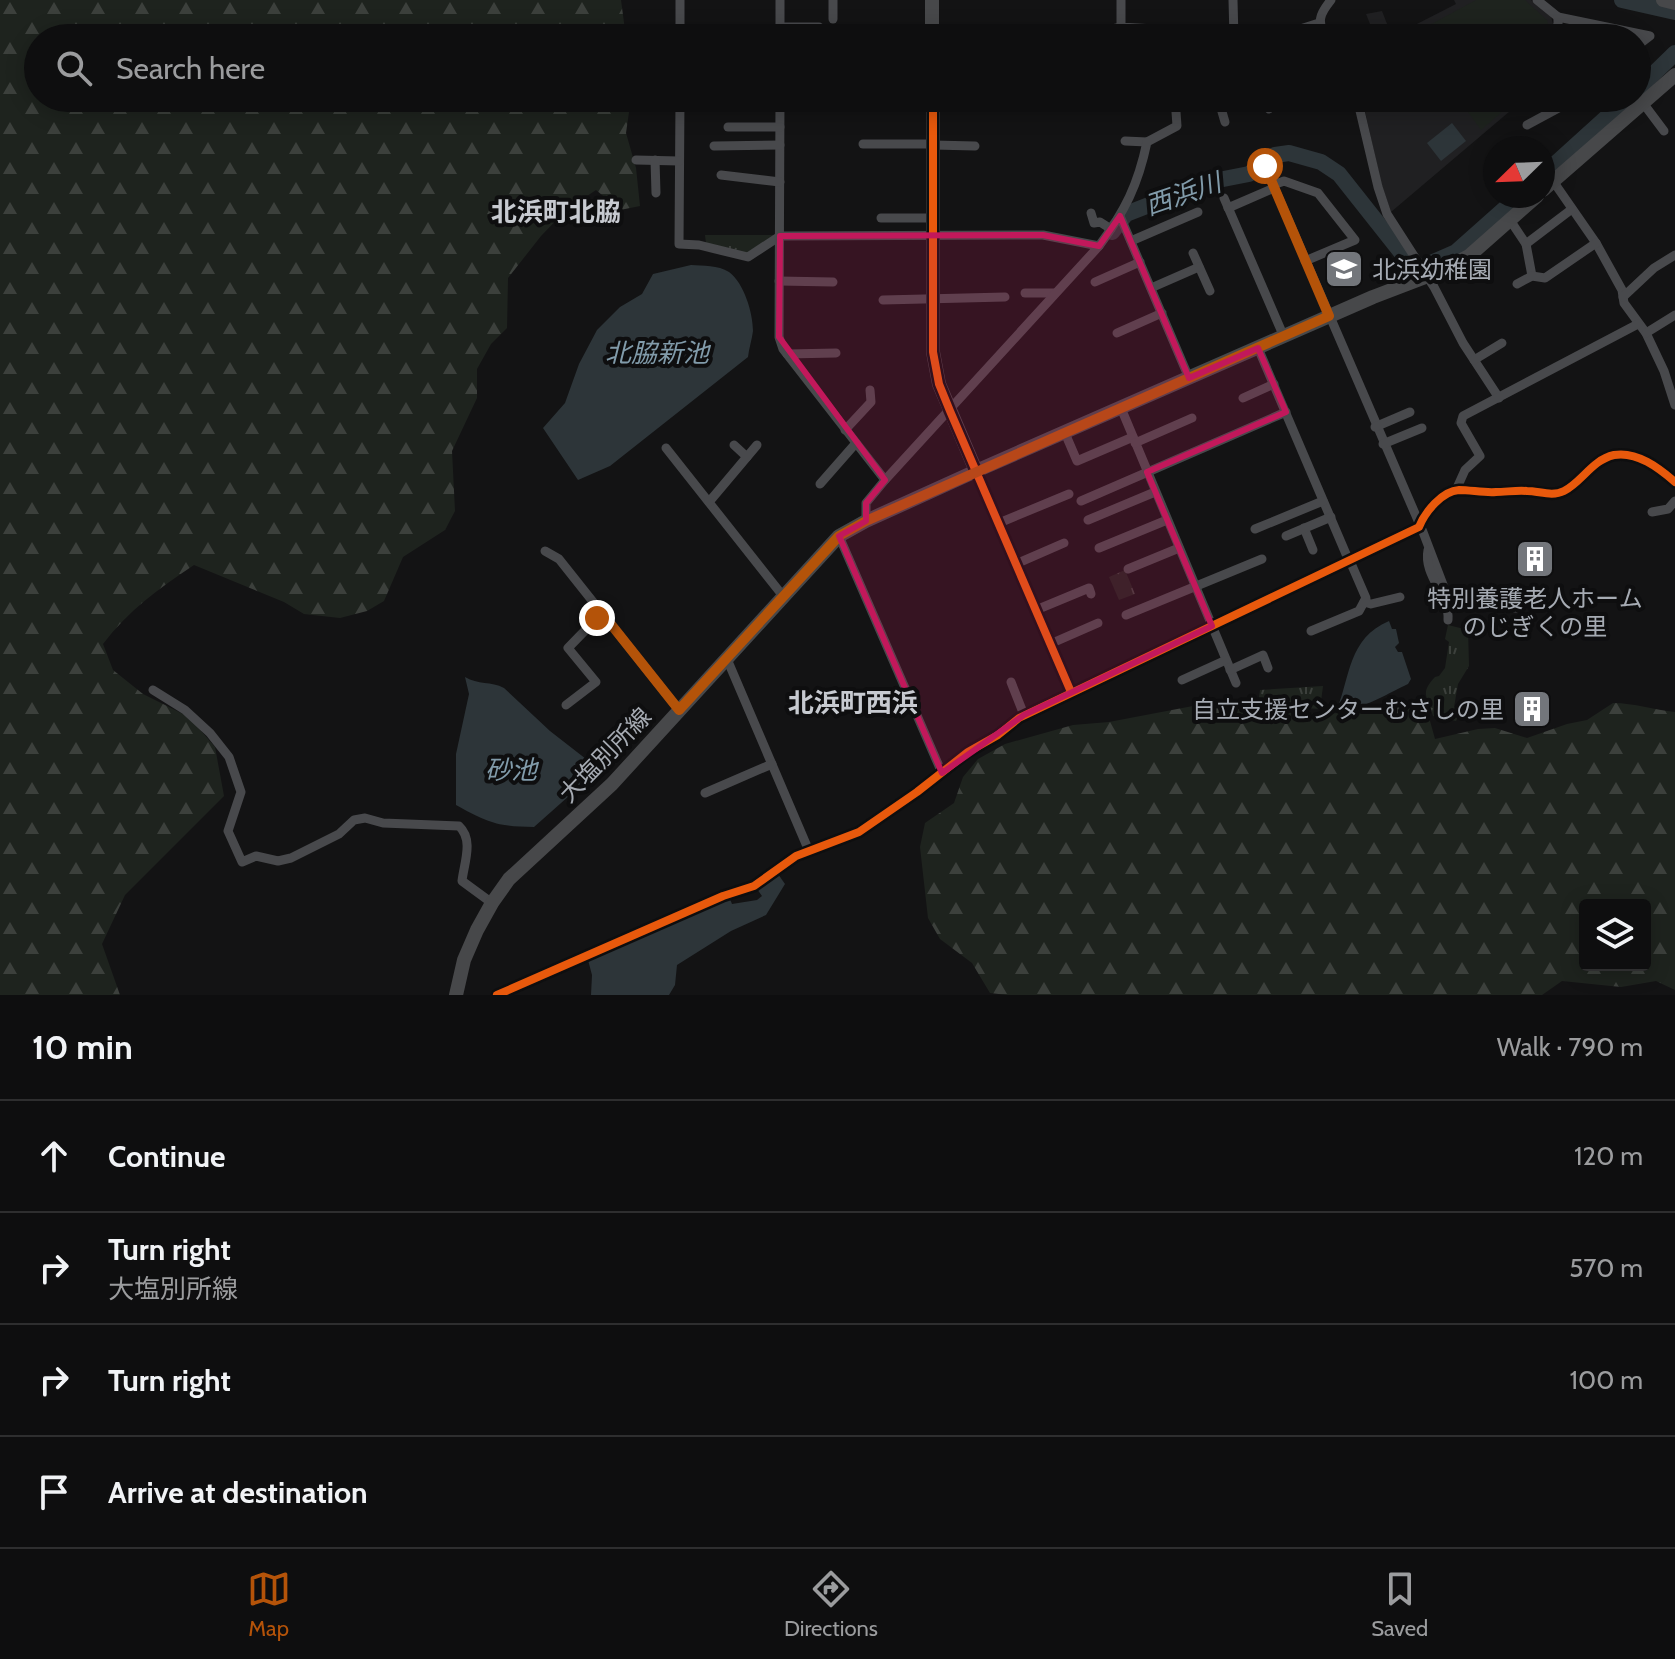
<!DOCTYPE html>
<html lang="en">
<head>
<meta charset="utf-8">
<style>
  :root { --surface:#0e0e0f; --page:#171718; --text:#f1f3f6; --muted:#9b9c9e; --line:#2e2e2f; --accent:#b45309 }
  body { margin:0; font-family:Cabin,"Noto Sans JP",sans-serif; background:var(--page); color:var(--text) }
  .controls { position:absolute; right:24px; bottom:24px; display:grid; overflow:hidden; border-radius:8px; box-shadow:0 4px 20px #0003 }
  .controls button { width:72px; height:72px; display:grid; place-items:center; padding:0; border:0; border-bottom:2px solid var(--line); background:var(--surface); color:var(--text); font:40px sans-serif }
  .compass { position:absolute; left:1483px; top:136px; width:72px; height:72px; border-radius:50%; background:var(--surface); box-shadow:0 4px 20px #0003; rotate:247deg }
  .stop { position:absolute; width:24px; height:24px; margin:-18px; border:6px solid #b45309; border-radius:50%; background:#fff }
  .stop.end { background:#b45309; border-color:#fff; box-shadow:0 2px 8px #0008 }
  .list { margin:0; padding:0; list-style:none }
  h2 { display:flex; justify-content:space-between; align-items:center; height:104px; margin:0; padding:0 32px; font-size:34px }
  h2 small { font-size:26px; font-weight:400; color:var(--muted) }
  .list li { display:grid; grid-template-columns:52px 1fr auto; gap:24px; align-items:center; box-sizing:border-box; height:112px; padding:0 32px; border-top:2px solid var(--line) }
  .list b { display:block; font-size:30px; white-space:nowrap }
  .list p { margin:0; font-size:26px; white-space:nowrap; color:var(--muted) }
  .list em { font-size:26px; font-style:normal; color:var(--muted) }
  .icon { flex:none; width:44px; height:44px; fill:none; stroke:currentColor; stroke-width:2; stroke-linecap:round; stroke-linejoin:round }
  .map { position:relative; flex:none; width:1675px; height:995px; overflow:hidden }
  .search { position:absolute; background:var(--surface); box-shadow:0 4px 20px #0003; left:24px; right:24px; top:24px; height:88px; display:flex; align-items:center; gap:20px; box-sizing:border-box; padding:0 28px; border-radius:44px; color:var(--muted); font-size:30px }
  .sheet { height:552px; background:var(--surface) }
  nav { display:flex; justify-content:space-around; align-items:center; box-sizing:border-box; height:112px; border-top:2px solid var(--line); background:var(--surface); font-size:22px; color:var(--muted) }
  nav a { display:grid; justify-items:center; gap:4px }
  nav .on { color:var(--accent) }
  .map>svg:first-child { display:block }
  .built { fill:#202022 }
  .grass { fill:url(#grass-tufts) }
  .forest { fill:url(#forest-firs); fill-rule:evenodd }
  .green { fill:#1e231e }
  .water { fill:#2d3539 }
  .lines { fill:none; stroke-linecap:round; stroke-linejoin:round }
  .river { stroke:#2d3539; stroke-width:16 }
  .street { stroke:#48494c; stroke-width:9 }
  .secondary { stroke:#47484a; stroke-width:14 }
  .cycleway-casing { stroke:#0e0e0f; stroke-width:13 }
  .cycleway { stroke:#e8590c; stroke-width:8 }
  .route { stroke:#b45309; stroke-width:10 }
  .marked { fill:#c2185b; fill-opacity:0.2; stroke:#c2185b; stroke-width:6; stroke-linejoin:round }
  .labels { text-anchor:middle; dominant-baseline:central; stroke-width:8; stroke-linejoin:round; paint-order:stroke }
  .poi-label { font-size:24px; fill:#a6abb3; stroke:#0e0e0f; text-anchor:start }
  .street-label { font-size:24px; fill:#a6abb3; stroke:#0e0e0f }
  .water-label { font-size:26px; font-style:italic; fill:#819baa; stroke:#0e0e0f }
  .neighbourhood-label { font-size:26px; font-weight:bold; fill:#c7cad0; stroke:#0e0e0f }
</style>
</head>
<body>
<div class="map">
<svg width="1675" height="995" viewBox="0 0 1675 995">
  <defs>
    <pattern id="grass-tufts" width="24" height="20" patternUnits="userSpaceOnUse" patternTransform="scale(2)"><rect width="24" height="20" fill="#1e231e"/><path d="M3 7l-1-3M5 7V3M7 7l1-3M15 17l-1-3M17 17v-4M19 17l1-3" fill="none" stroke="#3c403c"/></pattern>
    <pattern id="forest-firs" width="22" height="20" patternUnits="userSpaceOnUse" patternTransform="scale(2)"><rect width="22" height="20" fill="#1e231e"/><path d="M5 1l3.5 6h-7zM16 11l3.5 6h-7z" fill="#3c403c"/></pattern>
  </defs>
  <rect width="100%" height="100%" fill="#131314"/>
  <g class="built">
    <polygon points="1454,0 1531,0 1551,16 1553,24 1537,38 1343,38 1370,24 1366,14 1382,11 1389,29 1411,27 1456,4"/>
    <polygon points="1362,98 1530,98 1516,106 1391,212 1381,183"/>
  </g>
  <g class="grass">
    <polygon points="705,235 774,235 749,254 706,243"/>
    <polygon points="1125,570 1135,594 1119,600 1109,577"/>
    <path d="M1448,625L1468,630L1469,666L1458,684L1454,707L1461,710L1456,721L1433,716C1428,696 1419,694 1435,677L1439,676L1445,668L1449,642L1445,639Z"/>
    <polygon points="1323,686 1320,709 1258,705 1260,690"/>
  </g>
  <g class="forest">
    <path d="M0,0H621L626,38H38V98H631L626,133L636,168L640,206L620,210L596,190L566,210L541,236L508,278L507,328L491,344L477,369V398L452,451L455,511L445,530L403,557L384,601L367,611L340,618L304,614L284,602L194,565C159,588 128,611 103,644L113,670L143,694L189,717L215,747L224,796L125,895L102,944L120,995H0Z"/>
    <path d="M1613,703C1634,703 1654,710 1675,712V990L1656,981L1621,987L1562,981L1542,995H1007L990,993L972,963L940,939L928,918L920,847L925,823L954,803L963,777L978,759L1005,744L1073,725L1109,722L1193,706L1309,714L1343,713L1378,707L1419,708L1430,721L1435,739L1478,729L1495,728L1527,738L1567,724L1587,720ZM1585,905H1645V965H1585Z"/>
  </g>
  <g class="green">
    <polygon points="1476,0 1525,0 1547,20 1548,24 1533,38 1418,38 1415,33"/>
    <polygon points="1458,98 1518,98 1481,130"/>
  </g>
  <g class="water">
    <polygon points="1452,123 1466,141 1441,161 1427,143"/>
    <path d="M691,265C703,266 718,265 729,272C744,283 753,313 753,331C752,339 749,348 748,357L610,466L578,480L543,428L565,403L579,364L597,330L620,307L642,294L653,274Z"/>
    <path d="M1389,621L1392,629H1396L1399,643L1395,647L1398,652H1402L1411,679L1408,684C1388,693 1360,712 1337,709C1350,678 1348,638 1389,621Z"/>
    <path d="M465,677C478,685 491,681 504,688L550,731L595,766L596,772L534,827C498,827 487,822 456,805V754L469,694Z"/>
    <polygon points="778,874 785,884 766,915 731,931 677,965 675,985 669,995 591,995 592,975 588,960 730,899 732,904 757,900 762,896 757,889"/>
  </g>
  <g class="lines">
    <g class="river">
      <polyline points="1622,0 1675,12"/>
      <polyline points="1637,90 1675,53"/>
      <polyline points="1543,175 1628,98"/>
      <polyline points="1112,232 1126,214 1208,182 1249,174 1275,155 1289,153 1321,162 1339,174 1415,270 1456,252 1519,196"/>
    </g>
    <g class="street">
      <polyline points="680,0 680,38"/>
      <polyline points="780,0 780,38"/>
      <polyline points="1121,0 1121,27 1171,30 1171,38"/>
      <polyline points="1233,0 1234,38"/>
      <polyline points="1537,0 1558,17"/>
      <polyline points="833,19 833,0"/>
      <polyline points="780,27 819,27"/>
      <polyline points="1074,38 1121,27"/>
      <polyline points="1272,38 1319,23"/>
      <path d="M1326,38C1317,21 1319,15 1331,0"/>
      <polyline points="1546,38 1558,25 1558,17 1650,36 1637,46"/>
      <polyline points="680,98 679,244 699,245 748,257 780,236 1043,235 1099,246"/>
      <polyline points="729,98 747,98"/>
      <polyline points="780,98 779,337 783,349 885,480"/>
      <polyline points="1218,98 1225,122"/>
      <polyline points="1266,98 1269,109"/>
      <polyline points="1357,98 1378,187 1387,214 1434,287 1463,343 1499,398"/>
      <polyline points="1643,103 1664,131"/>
      <polyline points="1527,125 1577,98"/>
      <polyline points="728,127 780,127"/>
      <polyline points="1125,141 1147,142"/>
      <polyline points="863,144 933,144"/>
      <polyline points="933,145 975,146"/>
      <polyline points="714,146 780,145"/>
      <polyline points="636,160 679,161"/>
      <polyline points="655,160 656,193"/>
      <polyline points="1265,166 1423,532 1447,595 1516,608"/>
      <polyline points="721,175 780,182"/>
      <polyline points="1553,181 1596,243 1622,290 1624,303 1646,333 1664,371 1675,405"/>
      <polyline points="1273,185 1284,181 1318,193 1355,240 1305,261"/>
      <polyline points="1224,198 1284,337"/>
      <polyline points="1228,208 1274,188"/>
      <polyline points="1091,213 1094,223 1100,222 1111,229"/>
      <polyline points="1120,216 1189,378"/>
      <polyline points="881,218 933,218"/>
      <polyline points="1510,220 1526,244"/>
      <polyline points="1131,241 1198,212"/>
      <polyline points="1193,253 1210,291"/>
      <polyline points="1532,276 1526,244 1572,209"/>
      <polyline points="779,281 833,282"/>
      <polyline points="1095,282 1140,262"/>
      <polyline points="1517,284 1532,276 1545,278 1596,243"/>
      <polyline points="1151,288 1199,267"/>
      <polyline points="1025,293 1055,293"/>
      <polyline points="1623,297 1654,268 1675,255"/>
      <polyline points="883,300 1005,297"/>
      <polyline points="1117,333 1162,313"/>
      <polyline points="1646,333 1675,315"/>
      <polyline points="1258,348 1349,561"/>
      <polyline points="787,354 836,353"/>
      <polyline points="1474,360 1502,343"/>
      <polyline points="1243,398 1274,384"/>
      <polyline points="1121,408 1236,683"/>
      <polyline points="1375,427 1410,412"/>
      <polyline points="845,430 871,402 870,390"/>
      <polyline points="1065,433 1077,461 1133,437"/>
      <polyline points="1135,443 1192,418"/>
      <polyline points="1383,444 1422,428"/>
      <polyline points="734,445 747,457"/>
      <polyline points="666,448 783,596"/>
      <polyline points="976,471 1071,692"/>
      <polyline points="820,484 856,443"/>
      <polyline points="1456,490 1465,470 1480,456 1461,423 1463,416 1638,324"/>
      <polyline points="1081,501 1286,412"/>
      <polyline points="709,502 757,445"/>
      <polyline points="1652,512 1668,509 1675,501"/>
      <polyline points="1088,520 1155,492"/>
      <path d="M866,521V503L885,480L1099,246C1125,211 1138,185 1147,142L1177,126L1175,98"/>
      <polyline points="999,523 1069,494"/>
      <polyline points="1304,528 1313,550"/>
      <polyline points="1255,529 1323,501"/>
      <polyline points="839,536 942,773"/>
      <polyline points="1286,536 1331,517"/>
      <polyline points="1099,548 1167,520"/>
      <path d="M1428,550C1423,576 1450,595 1448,620"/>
      <polyline points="545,551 559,559 679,710"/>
      <polyline points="1016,564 1064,543"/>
      <polyline points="1128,569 1179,548"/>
      <polyline points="1364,602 1371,604 1400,597"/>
      <polyline points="1036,610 1089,588 1091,594"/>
      <polyline points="1126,615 1262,559"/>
      <polyline points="1311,631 1359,611 1366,598 1350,561"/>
      <polyline points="1050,644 1098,623"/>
      <polyline points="727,659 809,851"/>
      <polyline points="1230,670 1263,655 1268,668"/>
      <polyline points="1182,680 1226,660"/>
      <polyline points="1011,682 1024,715"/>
      <path d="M153,690L185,710L210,733L229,757L241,792L228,831L242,862L256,856L278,861L291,858L339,834L354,820L365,818L383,823L459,826C474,840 464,863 462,881L492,903"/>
      <polyline points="566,705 596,682 568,648 602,613"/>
      <polyline points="705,793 772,764"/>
      <path d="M497,995L723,896L754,886L796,856L859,832L917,792L968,752L998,735L1019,718L1419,527C1425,512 1442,491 1459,490C1471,490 1484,493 1496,492C1506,492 1517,490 1527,491C1539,491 1552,497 1564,491C1582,482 1592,460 1614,455C1637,451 1659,468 1675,482"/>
    </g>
    <g class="secondary">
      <polyline points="932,0 932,38"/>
      <polyline points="1663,0 1675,3"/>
      <polyline points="933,98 933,352 939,384 976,471"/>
      <polyline points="1543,190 1675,75"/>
      <polyline points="456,995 464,960 477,930 492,903 509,879 612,784 839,536 866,521 976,471 1373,297 1441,271 1469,256 1537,196"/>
    </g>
    <g class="cycleway-casing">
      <g id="cycleway">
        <polyline points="933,98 933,352 939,384 950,411 1071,692"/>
        <path d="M497,995L723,896L754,886L796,856L859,832L917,792L968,752L998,735L1019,718L1419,527C1425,512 1442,491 1459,490C1471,490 1484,493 1496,492C1506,492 1517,490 1527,491C1539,491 1552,497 1564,491C1582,482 1592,460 1614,455C1637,451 1659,468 1675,482"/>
      </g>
    </g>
    <use href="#cycleway" class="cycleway"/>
  </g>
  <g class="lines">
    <polyline class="route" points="597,618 602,613 679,710 839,536 866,521 1329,316 1265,166"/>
  </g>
  <path class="marked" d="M1120,216L1189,378L1258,348L1286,412L1147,472L1212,626L1024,715L942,773L839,536L866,521V503L885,480L779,337L780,236L1043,235L1099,246Z"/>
  <defs>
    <g id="school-square" transform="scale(2)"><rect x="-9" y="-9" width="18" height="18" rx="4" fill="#73767b" stroke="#0e0e0f"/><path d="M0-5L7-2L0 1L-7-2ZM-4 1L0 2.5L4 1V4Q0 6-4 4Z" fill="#fff"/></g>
    <g id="building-square" transform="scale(2)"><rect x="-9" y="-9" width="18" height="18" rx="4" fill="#73767b" stroke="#0e0e0f"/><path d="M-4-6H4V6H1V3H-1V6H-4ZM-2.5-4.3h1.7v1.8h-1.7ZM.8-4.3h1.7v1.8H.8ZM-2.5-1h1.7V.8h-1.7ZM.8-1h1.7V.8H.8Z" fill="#fff"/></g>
  </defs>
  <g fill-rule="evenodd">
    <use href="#school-square" x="1344" y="269"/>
    <use href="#building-square" x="1535" y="559"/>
    <use href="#building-square" x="1532" y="709"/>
  </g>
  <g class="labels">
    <g class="poi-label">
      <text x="1372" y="269">北浜幼稚園</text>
      <text x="1535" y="598" text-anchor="middle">特別養護老人ホーム<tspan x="1535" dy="28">のじぎくの里</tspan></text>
      <text x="1504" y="709" text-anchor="end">自立支援センターむさしの里</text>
    </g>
    <g class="street-label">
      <text transform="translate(605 755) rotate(-46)">大塩別所線</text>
    </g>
    <g class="water-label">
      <text transform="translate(1183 194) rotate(-19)">西浜川</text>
      <text x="657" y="353">北脇新池</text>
      <text x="511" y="770">砂池</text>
    </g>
    <g class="neighbourhood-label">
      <text x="556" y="212">北浜町北脇</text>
      <text x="853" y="703">北浜町西浜</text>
    </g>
  </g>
</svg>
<div class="controls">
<button><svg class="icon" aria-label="layers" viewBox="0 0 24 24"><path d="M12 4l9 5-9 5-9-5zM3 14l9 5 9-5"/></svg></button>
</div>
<svg class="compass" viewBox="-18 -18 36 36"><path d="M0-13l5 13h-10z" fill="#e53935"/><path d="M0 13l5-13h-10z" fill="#9b9c9e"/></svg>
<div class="stop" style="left:1265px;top:166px"></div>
<div class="stop end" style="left:597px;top:618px"></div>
<div class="search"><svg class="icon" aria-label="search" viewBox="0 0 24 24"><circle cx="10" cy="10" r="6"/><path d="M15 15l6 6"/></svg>Search here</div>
</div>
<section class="sheet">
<h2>10 min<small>Walk · 790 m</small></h2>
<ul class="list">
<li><svg class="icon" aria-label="ahead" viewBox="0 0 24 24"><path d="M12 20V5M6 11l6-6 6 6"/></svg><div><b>Continue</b></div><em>120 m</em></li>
<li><svg class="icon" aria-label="right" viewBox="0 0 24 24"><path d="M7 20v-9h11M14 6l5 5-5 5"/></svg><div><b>Turn right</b><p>大塩別所線</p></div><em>570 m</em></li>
<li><svg class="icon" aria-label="right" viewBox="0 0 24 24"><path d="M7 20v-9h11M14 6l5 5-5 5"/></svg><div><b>Turn right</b></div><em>100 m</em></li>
<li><svg class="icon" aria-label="arrive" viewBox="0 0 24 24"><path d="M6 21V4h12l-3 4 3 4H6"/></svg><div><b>Arrive at destination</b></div></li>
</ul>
</section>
<nav>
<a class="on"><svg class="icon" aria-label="map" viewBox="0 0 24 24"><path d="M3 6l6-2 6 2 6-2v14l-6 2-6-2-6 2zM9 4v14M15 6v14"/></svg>Map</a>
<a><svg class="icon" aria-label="directions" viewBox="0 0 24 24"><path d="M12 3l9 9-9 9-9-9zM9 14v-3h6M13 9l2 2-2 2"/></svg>Directions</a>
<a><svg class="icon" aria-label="saved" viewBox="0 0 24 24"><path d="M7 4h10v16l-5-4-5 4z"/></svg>Saved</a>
</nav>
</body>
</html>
